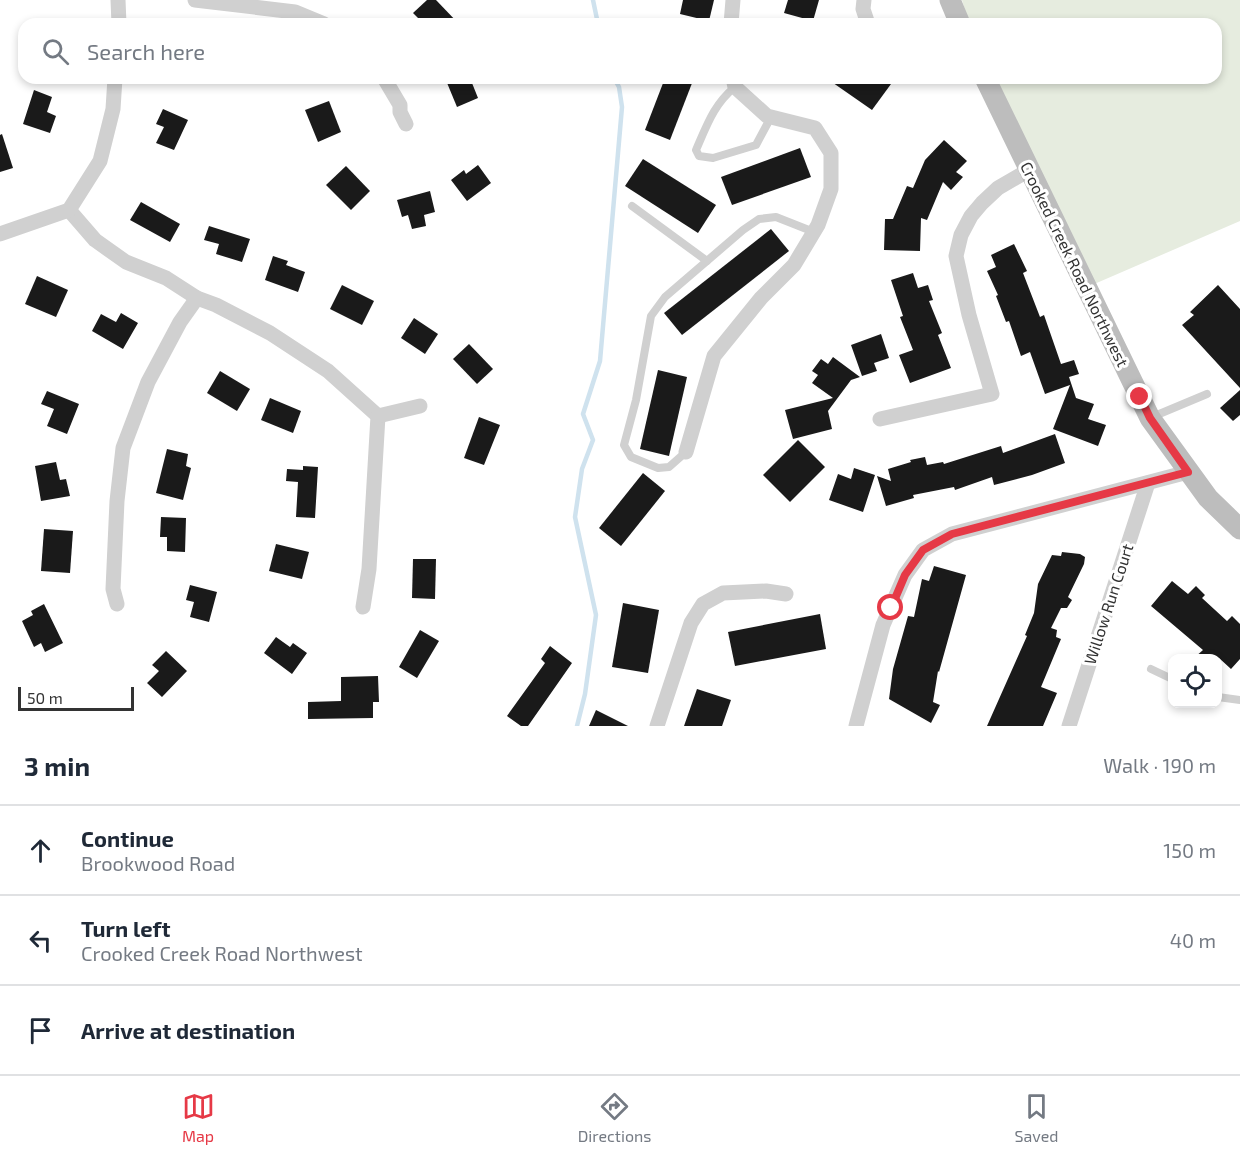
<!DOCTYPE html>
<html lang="en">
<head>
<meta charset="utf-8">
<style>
  :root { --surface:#fff; --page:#f6f6f7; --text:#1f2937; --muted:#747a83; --line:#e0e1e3; --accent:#e63946 }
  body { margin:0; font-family:"Exo 2",sans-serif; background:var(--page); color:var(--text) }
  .controls { position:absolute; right:18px; bottom:18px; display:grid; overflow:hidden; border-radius:12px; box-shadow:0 3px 9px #0003 }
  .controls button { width:54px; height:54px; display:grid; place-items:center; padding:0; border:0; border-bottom:2px solid var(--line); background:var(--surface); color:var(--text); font:30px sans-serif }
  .scale { position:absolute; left:18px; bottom:15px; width:116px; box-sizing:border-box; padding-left:6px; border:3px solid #333; border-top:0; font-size:16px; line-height:21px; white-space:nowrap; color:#333; -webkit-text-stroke:4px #fff; paint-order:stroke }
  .stop { position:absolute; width:18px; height:18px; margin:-14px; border:4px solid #e63946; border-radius:50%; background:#fff }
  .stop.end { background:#e63946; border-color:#fff; box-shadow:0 2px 6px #0008 }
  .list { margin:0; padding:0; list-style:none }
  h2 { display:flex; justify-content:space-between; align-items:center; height:78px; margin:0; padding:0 24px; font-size:26px }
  h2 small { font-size:20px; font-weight:400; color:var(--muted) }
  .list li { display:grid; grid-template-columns:39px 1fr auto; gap:18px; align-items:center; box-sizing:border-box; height:90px; padding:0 24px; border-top:2px solid var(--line) }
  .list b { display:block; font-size:22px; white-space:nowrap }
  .list p { margin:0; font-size:20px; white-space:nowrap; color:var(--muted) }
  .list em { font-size:20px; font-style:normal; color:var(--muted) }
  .icon { flex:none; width:33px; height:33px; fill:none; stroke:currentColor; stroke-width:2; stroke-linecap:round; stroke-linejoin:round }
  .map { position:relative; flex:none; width:1240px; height:726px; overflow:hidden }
  .search { position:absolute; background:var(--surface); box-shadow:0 3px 9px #0003; left:18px; right:18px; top:18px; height:66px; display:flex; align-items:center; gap:15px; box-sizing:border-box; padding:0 21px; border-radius:18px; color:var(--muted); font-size:22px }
  .sheet { height:348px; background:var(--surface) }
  nav { display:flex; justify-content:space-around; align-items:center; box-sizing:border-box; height:84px; border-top:2px solid var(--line); background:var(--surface); font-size:16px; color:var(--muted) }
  nav a { display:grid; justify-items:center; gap:3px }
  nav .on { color:var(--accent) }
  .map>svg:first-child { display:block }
  .green { fill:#e6ecdf }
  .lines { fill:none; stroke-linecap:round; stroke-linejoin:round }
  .stream { stroke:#cfe2ee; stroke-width:4.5 }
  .building { fill:#1a1a1a }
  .lane { stroke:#d0d0d0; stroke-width:8 }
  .street { stroke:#d0d0d0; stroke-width:15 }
  .secondary { stroke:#bdbdbd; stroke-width:21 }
  .route { stroke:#e63946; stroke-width:8 }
  .labels { text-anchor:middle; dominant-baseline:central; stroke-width:6; stroke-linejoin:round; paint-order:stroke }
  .street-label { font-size:16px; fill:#333; stroke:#fff }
</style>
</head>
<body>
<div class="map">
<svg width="1240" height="726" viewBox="0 0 1240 726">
  <rect width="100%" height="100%" fill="#fff"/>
  <polygon class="green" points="962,0 1240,0 1240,221 1092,285 987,78 1216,78 1216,24 969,24"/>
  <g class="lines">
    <g class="stream">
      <polyline points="593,0 598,24"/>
      <polyline points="577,726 585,694 596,615 575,517 582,469 593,440 583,414 600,361 622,107 619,87 614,78"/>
    </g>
  </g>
  <g class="building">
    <polygon points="427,0 436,0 459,24 424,24 413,13"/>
    <polygon points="683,0 714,0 709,21 680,14"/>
    <polygon points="788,0 819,0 813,21 784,13"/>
    <polygon points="445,78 470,78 478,98 457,107"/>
    <polygon points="665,78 694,78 670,140 645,130"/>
    <polygon points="826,78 882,78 891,84 872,110"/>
    <polygon points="34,90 52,97 47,112 56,116 50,133 23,124"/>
    <polygon points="329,101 341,132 318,142 305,110"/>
    <polygon points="163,109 188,120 174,150 156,143 164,127 156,124"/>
    <polygon points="2,134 13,168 0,172 0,135"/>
    <polygon points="944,140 967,161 956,172 963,177 951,190 943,182 927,220 921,218 920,251 884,250 885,219 893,219 907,186 913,188 925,160"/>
    <polygon points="800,148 811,177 732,205 721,177"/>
    <polygon points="643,159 716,205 698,233 625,186"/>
    <polygon points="478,165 491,183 467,201 451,180 464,170 466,174"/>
    <polygon points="346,166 370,191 351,210 326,185"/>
    <polygon points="430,191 435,212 424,215 426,226 412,229 408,215 402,217 397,200"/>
    <polygon points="141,202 180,224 170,242 130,220"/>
    <polygon points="209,226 250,239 242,262 216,254 219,244 204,240"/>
    <polygon points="771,229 789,251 682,335 664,313"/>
    <polygon points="1014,244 1027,271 1023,273 1040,317 1044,315 1061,364 1074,360 1079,374 1069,377 1076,398 1094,404 1088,419 1106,425 1098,446 1053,429 1070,385 1045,394 1030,352 1021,356 1009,321 1006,322 996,296 998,295 987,271 996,267 991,255"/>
    <polygon points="273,256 288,261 286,265 305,272 298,292 265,280"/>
    <polygon points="913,273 918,288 928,285 933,300 929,301 942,333 938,335 951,368 910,383 899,355 913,350 900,317 903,316 891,280"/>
    <polygon points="37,276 68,290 56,317 25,304"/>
    <polygon points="342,285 374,301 362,325 330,309"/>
    <polygon points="1218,285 1240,309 1240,388 1182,325 1194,315 1190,312"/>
    <polygon points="121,313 138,323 123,349 92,331 101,314 116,322"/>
    <polygon points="414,318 438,334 425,354 401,338"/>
    <polygon points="881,334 889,358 874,363 877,371 862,376 851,345"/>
    <polygon points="469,344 493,369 477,384 453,359"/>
    <polygon points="833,357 860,377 851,380 828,411 832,429 793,439 785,410 833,398 812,383 818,375 812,371 821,359 828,364"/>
    <polygon points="658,370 687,377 669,456 640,449"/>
    <polygon points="220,371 250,389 237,411 207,393"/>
    <polygon points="1240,390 1240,415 1233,421 1220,408"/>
    <polygon points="47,391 79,404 67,434 47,426 54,409 41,404"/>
    <polygon points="270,398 301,411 293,433 261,420"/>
    <polygon points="479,417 500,425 484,465 464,458"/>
    <polygon points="1055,434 1065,463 1032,475 994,485 992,477 955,490 954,487 913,495 914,498 886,506 877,476 891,481 888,469 911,462 910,460 925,457 927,465 943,462 944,464 1001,446 1003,453"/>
    <polygon points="798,440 825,467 790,502 763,475"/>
    <polygon points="167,449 188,454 186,466 191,468 183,500 156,493"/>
    <polygon points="56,462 60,480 66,479 70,496 41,501 35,466"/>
    <polygon points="303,466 318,467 315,518 296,517 298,482 286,481 287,469 303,470"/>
    <polygon points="854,468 875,475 863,512 829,500 838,474 851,479"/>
    <polygon points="643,473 665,491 621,546 599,528"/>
    <polygon points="161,517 186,518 185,552 167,551 167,537 160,537"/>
    <polygon points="44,529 73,531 70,573 41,571"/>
    <polygon points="276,544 309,552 302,579 269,571"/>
    <polygon points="1062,552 1080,554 1085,557 1084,564 1068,597 1072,600 1067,608 1061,608 1051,628 1057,630 1056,637 1061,639 1041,687 1057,693 1043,726 987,726 1027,636 1025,635 1034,613 1038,584 1052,555 1061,556"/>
    <polygon points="413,559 436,559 435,599 412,598"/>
    <polygon points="934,566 966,575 939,672 938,671 933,702 940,705 931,723 889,699 893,669 908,616 914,617 922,579 929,581"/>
    <polygon points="1172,581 1188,594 1196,586 1205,595 1202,598 1227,621 1232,616 1240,624 1240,659 1231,669 1219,658 1194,658 1203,650 1151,606"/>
    <polygon points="190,585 217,592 209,622 190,617 194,602 186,600"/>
    <polygon points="623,603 659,610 648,673 612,667"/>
    <polygon points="44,604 63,643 45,652 41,643 34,647 22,621 33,615 31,611"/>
    <polygon points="820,614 826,649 735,666 728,632"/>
    <polygon points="420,630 439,641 417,678 399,667"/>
    <polygon points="276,637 290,647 293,643 307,653 292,674 264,653"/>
    <polygon points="550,646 572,663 528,726 521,726 507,716 545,663 541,659"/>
    <polygon points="166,651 187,671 162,697 147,683 159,671 152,665"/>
    <polygon points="378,676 379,702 373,702 373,718 308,719 308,702 341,701 341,677"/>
    <polygon points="697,689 731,700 722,726 684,726"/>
    <polygon points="596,710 628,726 589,726"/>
  </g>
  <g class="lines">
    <g class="lane">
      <path d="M735,87C714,104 707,125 696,150L699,156L713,158L756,145L771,117"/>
      <polyline points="632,206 707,261"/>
      <polyline points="1152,417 1207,394"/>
      <polyline points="686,452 669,467 658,468 631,457 624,445 636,400 651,316 665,297 743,230 759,219 776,217 814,232"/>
      <polyline points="1151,669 1172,679"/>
      <polyline points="1218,697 1240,700"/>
    </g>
    <g class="street">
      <polyline points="118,0 119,24"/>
      <polyline points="195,0 295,12 324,24"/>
      <polyline points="864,0 863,9 868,24"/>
      <polyline points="731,24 733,0"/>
      <polyline points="384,78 400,105 400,112 406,124"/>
      <polyline points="69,210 95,240 126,262 166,278 197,298 216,305 270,333 328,371 378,416 369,569 363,607"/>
      <polyline points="0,234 69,210 100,161 113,109 115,78"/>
      <polyline points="378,416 420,406"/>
      <polyline points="880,419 992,394 969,315 956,256 961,235 971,216 982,203 998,188 1029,170"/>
      <polyline points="686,452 714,356 761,298 794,265 818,225 831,189 831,153 815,128 767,116 735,87 733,78"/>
      <polyline points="117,604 113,589 117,501 123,448 148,382 180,322 197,298"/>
      <polyline points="657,726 691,623 703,604 723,593 766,591 786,594"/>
      <polyline points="856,726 883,625 905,575 923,550 952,534 1188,472"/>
      <polyline points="1069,726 1148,483"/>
    </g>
    <g class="secondary">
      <polyline points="950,0 960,24"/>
      <polyline points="985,78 1150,418 1208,498 1240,529"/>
    </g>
  </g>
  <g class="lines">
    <polyline class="route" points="891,608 905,575 923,550 952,534 1188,472 1150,418 1140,397"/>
  </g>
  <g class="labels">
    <g class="street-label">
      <text transform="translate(1075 264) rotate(64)">Crooked Creek Road Northwest</text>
      <text transform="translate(1108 604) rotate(-72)">Willow Run Court</text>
    </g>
  </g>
</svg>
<div class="controls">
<button><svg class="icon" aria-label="locate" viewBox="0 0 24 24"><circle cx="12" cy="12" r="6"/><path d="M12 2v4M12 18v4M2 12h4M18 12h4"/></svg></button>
</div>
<div class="scale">50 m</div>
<div class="stop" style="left:891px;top:608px"></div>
<div class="stop end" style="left:1140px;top:397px"></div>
<div class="search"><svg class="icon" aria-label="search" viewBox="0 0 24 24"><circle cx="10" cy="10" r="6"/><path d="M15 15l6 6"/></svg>Search here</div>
</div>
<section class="sheet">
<h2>3 min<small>Walk · 190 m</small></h2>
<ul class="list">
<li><svg class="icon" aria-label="ahead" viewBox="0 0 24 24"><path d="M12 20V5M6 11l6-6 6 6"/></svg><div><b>Continue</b><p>Brookwood Road</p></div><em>150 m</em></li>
<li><svg class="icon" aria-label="left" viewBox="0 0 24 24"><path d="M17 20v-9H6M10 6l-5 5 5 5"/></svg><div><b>Turn left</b><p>Crooked Creek Road Northwest</p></div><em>40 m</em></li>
<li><svg class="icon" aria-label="arrive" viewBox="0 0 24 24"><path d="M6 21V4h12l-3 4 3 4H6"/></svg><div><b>Arrive at destination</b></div></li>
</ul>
</section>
<nav>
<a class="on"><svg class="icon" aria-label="map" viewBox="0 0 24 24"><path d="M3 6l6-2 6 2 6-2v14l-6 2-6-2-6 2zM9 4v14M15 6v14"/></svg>Map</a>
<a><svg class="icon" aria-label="directions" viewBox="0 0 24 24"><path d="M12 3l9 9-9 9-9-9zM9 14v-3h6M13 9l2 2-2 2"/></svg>Directions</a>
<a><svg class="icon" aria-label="saved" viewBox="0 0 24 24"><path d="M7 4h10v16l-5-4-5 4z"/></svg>Saved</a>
</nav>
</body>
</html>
